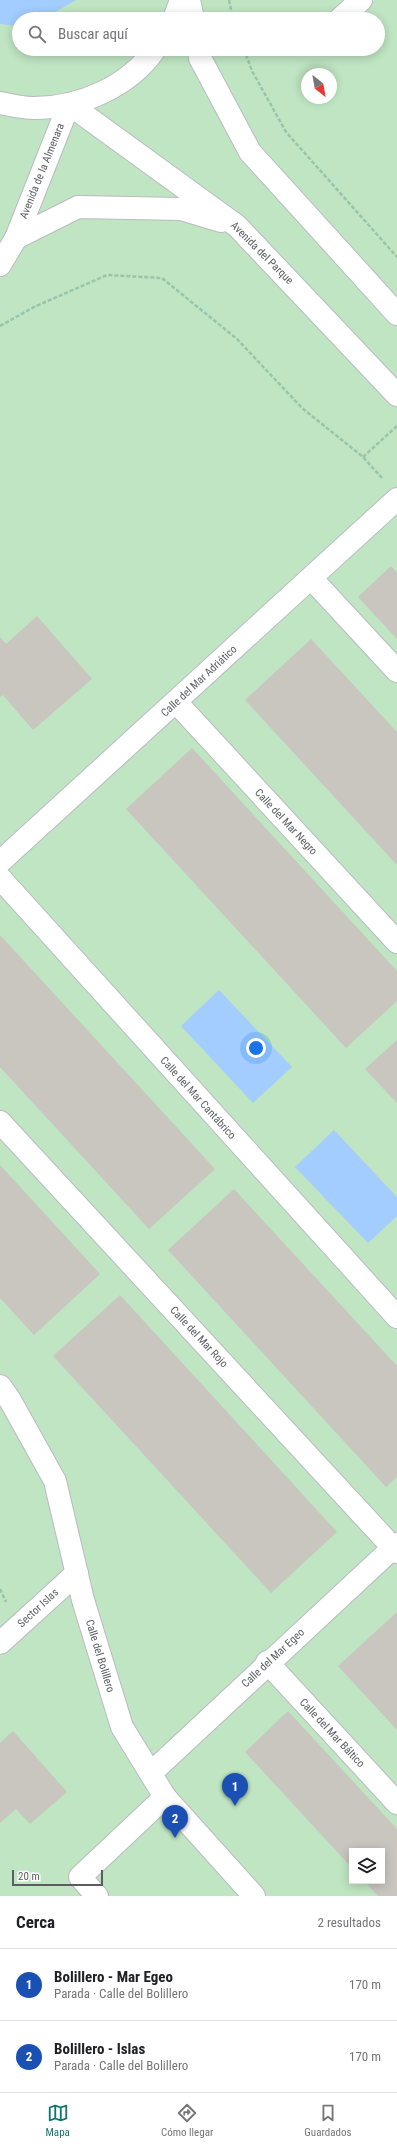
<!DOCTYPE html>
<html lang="es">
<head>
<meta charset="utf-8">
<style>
  :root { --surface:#fff; --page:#f2f2f2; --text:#202124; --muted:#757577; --line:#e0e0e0; --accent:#0f766e }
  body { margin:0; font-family:"Roboto Condensed",sans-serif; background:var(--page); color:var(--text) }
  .controls { position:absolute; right:12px; bottom:12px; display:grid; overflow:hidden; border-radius:0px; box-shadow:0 2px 10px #0003 }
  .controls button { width:36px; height:36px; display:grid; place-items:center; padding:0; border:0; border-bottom:1px solid var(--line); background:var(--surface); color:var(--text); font:20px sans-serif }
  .compass { position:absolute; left:301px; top:68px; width:36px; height:36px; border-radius:50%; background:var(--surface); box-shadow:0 2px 10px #0003; rotate:149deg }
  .scale { position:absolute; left:12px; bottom:10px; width:91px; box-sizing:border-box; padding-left:4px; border:2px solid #5b5d63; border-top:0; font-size:11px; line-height:14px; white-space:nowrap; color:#5b5d63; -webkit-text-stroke:3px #fff; paint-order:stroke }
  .you { position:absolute; left:256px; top:1048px; width:14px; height:14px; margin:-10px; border:3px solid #fff; border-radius:50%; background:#1a73e8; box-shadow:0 0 0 6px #1a73e833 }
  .badge { display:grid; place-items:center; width:26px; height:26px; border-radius:50%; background:var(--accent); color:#fff; font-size:13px; font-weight:700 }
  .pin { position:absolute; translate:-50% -33px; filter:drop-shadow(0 1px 2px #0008) }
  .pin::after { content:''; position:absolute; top:21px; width:14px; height:12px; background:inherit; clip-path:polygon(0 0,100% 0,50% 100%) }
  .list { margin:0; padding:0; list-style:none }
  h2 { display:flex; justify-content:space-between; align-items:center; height:52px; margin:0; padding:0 16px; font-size:17px }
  h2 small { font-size:13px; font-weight:400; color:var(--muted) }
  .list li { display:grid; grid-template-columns:26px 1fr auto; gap:12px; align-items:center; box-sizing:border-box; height:72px; padding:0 16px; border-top:1px solid var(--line) }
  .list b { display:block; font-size:15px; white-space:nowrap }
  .list p { margin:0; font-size:13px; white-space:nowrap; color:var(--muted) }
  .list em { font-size:13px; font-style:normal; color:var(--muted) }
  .icon { flex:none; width:22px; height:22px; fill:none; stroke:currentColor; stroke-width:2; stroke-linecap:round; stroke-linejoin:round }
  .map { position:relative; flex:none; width:397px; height:1896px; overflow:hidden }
  .search { position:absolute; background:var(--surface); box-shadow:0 2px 10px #0003; left:12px; right:12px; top:12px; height:44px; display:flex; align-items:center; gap:10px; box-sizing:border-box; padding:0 14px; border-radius:22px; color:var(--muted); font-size:15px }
  .sheet { height:196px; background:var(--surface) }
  nav { display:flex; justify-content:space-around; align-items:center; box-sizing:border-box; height:56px; border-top:1px solid var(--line); background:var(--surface); font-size:11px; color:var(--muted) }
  nav a { display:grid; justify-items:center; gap:2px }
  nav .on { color:var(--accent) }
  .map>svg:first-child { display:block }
  .green { fill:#bfe5c2; fill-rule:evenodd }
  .water { fill:#a2cdfe }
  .building { fill:#c8c6bf }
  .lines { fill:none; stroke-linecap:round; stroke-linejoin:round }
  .minor-casing { stroke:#babbc1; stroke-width:24 }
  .path { stroke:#98c5aa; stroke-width:2.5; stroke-dasharray:4 2; stroke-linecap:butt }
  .minor { stroke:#fff; stroke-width:22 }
  .labels { text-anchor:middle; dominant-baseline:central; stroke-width:3; stroke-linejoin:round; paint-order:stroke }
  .street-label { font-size:11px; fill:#5b5d63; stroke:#fff }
</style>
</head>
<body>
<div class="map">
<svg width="397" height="1896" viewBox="0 0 397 1896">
  <rect width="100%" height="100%" fill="#edece2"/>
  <path class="green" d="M0,0H397V1896H0ZM19,19H378V49H19ZM307,74H331V98H307ZM352,1851H382V1881H352Z"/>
  <g class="water">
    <polygon points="0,0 76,0 43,19 19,19 19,26 0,24"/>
    <polygon points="219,990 292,1067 253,1103 181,1026"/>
    <polygon points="334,1130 397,1197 397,1216 368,1243 295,1167"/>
  </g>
  <g class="building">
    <polygon points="391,566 397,573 397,639 358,597"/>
    <polygon points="37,616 92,679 33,730 3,695 0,697 0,637 6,644"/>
    <polygon points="311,639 397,732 397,865 245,700"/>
    <polygon points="192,748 397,971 397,1001 346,1048 126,809"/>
    <polygon points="0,935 215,1169 149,1229 0,1067"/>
    <polygon points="397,1040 397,1103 365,1069"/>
    <polygon points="0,1165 100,1274 34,1335 0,1298"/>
    <polygon points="234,1189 397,1366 397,1477 386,1487 168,1250"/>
    <polygon points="120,1295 337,1532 271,1593 53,1356"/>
    <polygon points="397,1612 397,1730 338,1666"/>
    <polygon points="288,1711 397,1829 397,1896 378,1896 364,1881 382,1881 382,1851 352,1851 352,1868 245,1752"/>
    <polygon points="13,1731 67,1792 30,1824 16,1809 0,1823 0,1743"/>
  </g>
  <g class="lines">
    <g class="minor-casing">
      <g id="minor">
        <polyline points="189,0 193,19"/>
        <polyline points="174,19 181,0"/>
        <polyline points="340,19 361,0"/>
        <polyline points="199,49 200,58 250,152 397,314"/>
        <path d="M0,103C11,105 23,108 34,108C79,108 129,87 155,49"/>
        <polyline points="69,104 237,226 397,395"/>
        <polyline points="16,238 78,207 181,209 221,221"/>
        <polyline points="0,265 16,238 69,104"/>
        <polyline points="311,578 397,671"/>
        <polyline points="176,702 397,942"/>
        <polyline points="0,862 397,499"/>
        <polyline points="0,878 397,1317"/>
        <polyline points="0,1122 397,1552"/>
        <polyline points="0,1386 10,1400 55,1481 83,1600 122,1727 165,1797 254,1896"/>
        <polyline points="0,1643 77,1573"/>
        <polyline points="267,1662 397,1803"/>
        <polyline points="151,1773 397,1544"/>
        <polyline points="97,1896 80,1877 165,1797"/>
      </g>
    </g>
    <g class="path">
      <polyline points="229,0 233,19"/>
      <polyline points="244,49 252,71 286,132 397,257"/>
      <polyline points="0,326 34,307 107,275 162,278 237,339 302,408 363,457 382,478"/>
      <polyline points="363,457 397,426"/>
      <polyline points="0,1589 6,1602"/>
    </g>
    <use href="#minor" class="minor"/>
  </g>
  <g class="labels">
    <g class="street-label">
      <text transform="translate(42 171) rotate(-68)">Avenida de la Almenara</text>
      <text transform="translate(262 253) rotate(45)">Avenida del Parque</text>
      <text transform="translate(199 681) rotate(-43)">Calle del Mar Adriático</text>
      <text transform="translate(286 822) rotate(47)">Calle del Mar Negro</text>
      <text transform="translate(198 1098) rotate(48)">Calle del Mar Cantábrico</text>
      <text transform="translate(199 1337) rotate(47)">Calle del Mar Rojo</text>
      <text transform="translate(38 1608) rotate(-43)">Sector Islas</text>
      <text transform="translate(100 1656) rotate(73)">Calle del Bolillero</text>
      <text transform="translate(273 1658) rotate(-43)">Calle del Mar Egeo</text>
      <text transform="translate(332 1733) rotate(47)">Calle del Mar Báltico</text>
    </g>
  </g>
</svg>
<div class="controls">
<button><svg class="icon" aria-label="layers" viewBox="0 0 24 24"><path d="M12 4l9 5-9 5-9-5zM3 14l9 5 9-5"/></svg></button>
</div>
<svg class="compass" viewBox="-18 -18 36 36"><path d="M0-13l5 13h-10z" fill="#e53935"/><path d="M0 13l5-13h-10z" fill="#757577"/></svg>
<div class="scale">20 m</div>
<div class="you"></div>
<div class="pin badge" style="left:235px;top:1806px;background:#1a4fb4">1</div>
<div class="pin badge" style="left:175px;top:1838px;background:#1a4fb4">2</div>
<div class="search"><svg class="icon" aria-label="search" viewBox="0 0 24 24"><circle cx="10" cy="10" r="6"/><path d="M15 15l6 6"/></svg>Buscar aquí</div>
</div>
<section class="sheet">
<h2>Cerca<small>2 resultados</small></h2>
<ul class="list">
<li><span class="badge" style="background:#1a4fb4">1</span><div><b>Bolillero - Mar Egeo</b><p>Parada · Calle del Bolillero</p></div><em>170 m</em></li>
<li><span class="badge" style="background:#1a4fb4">2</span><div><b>Bolillero - Islas</b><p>Parada · Calle del Bolillero</p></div><em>170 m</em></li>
</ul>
</section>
<nav>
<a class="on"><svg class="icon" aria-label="map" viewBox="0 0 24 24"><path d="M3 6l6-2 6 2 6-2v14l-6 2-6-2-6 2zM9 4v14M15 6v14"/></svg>Mapa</a>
<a><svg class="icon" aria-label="directions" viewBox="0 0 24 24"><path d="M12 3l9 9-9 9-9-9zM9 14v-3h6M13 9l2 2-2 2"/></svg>Cómo llegar</a>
<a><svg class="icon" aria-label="saved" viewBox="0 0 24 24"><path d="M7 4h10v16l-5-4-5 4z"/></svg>Guardados</a>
</nav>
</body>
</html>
